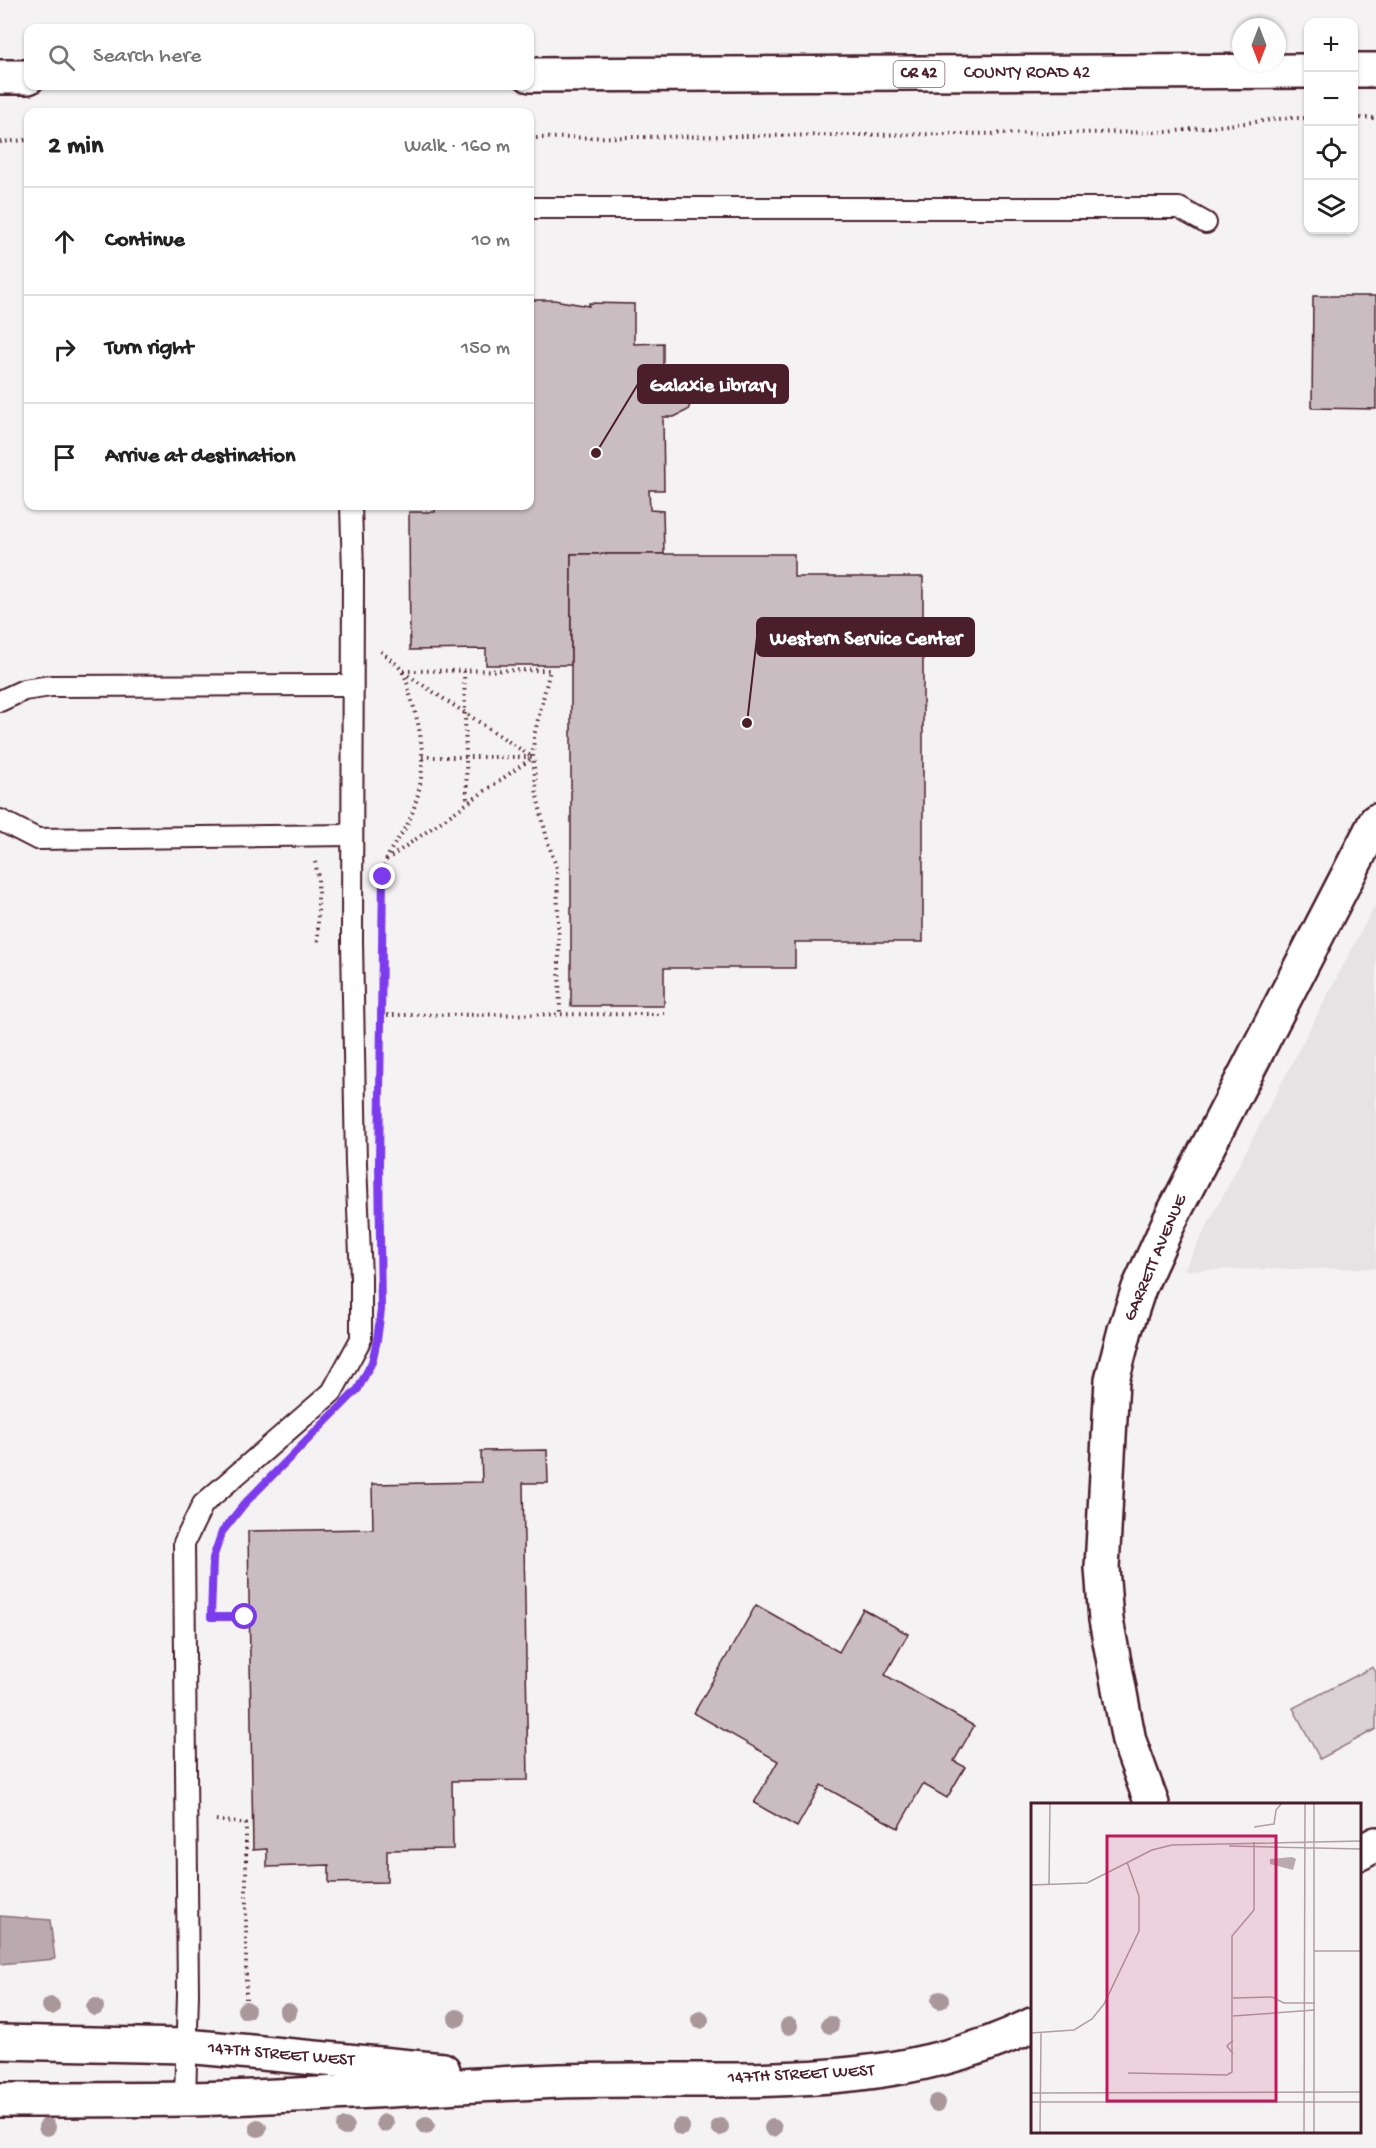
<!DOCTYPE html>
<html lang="en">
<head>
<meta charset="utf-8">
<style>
  :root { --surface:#fff; --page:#f6f6f6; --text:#222; --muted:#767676; --line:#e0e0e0 }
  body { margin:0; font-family:"Gochi Hand",sans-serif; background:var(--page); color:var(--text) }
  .controls { position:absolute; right:18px; top:18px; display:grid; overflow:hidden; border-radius:12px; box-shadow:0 2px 4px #0004 }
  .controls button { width:54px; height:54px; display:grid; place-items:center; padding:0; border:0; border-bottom:2px solid var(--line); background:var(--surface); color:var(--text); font:30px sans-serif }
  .compass { position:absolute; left:1232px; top:18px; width:54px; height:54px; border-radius:50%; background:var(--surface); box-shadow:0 2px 4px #0004; rotate:180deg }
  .stop { position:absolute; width:18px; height:18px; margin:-14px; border:4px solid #7c3aed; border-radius:50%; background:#fff }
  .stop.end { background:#7c3aed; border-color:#fff; box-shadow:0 2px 6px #0008 }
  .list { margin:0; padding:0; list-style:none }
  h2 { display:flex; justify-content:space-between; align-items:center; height:78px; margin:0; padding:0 24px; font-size:26px }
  h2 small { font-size:20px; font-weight:400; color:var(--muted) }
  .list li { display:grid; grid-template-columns:39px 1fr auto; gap:18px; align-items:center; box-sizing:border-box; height:108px; padding:0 24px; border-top:2px solid var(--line) }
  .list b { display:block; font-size:22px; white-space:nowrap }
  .list em { font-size:20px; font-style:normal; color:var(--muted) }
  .icon { flex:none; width:33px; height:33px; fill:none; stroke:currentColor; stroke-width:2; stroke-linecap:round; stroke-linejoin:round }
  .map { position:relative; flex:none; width:1376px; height:2148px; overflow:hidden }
  .search { position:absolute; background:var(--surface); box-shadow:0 2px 4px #0004; left:24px; top:24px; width:510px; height:66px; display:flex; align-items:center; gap:15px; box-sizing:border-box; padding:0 21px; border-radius:12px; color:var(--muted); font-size:22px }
  .panel { position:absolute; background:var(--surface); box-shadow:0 2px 4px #0004; left:24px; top:108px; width:510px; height:402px; border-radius:12px }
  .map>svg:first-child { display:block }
  .built { fill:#e7e2e3 }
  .green { fill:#dbd2d5; stroke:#927880; stroke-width:1.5 }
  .water { fill:#baa9ae; stroke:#8d727a; stroke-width:1.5 }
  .building { fill:#cabdc1; stroke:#4a1f2b; stroke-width:1.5 }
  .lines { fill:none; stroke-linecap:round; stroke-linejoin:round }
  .service-casing { stroke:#4a1f2b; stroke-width:24 }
  .minor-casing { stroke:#4a1f2b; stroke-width:38 }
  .tertiary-casing { stroke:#4a1f2b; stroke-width:38 }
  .trunk-casing { stroke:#4a1f2b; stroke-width:38 }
  .path { stroke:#4a1f2b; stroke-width:4; stroke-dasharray:1.5 4.5; stroke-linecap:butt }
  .service { stroke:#fff; stroke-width:20 }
  .minor { stroke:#fff; stroke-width:33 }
  .tertiary { stroke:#fff; stroke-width:33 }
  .trunk { stroke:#fff; stroke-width:33 }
  .tree { fill:#aa979c }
  .route { stroke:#7c3aed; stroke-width:8 }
  .labels { text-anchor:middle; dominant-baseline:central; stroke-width:4.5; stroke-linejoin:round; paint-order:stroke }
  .shield { fill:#fff; stroke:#80626b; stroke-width:1.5 }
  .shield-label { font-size:16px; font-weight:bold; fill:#4a1f2b }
  .street-label { font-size:18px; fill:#4a1f2b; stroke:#fff }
  .inset-road { fill:none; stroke:#b09ea2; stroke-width:1.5 }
  .view { fill:#c2185b; fill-opacity:0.15; stroke:#c2185b; stroke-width:3 }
  .inset-edge { fill:none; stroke:#4a1f2b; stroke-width:3 }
  .leader { fill:none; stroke:#4a1f2b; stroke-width:2 }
  .callout-dot { fill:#4a1f2b; stroke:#fff; stroke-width:2 }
  .callout { fill:#4a1f2b; stroke:#4a1f2b; stroke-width:2 }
  .callout-label { font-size:20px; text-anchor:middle; font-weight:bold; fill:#fff }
</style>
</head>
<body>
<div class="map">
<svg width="1376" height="2148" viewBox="0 0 1376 2148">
  <rect width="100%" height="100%" fill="#f4f2f2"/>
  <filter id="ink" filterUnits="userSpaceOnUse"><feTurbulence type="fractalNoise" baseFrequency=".0167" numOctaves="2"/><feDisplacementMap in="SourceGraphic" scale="12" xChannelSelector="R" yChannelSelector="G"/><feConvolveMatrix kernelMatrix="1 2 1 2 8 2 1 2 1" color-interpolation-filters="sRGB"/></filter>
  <g filter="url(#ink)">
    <polygon class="built" points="1376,904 1376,1268 1184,1270 1348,956"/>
    <polygon class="green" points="1373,1667 1376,1673 1376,1729 1320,1759 1293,1708"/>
    <polygon class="water" points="0,1916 50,1920 55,1959 0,1964"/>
    <g class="building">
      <polygon points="1313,296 1376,296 1376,409 1312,408"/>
      <polygon points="530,300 554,300 589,306 589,303 634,304 634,344 663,343 663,378 676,378 690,386 691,402 688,410 674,417 663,417 664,490 649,490 650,510 663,511 664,554 571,554 571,665 486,665 486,649 410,650 409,512 435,512 435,506 530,506"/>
      <polygon points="571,554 794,554 794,577 923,577 923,942 795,942 795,968 664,968 664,1006 571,1006"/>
      <polygon points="547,1450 548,1483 523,1483 528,1780 452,1781 453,1849 387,1850 387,1882 329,1883 329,1865 267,1867 267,1849 253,1850 248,1531 373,1529 372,1484 482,1482 481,1451"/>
      <polygon points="756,1605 839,1652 863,1609 908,1634 885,1675 974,1726 954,1761 965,1767 947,1798 923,1784 898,1828 821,1785 797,1827 754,1803 778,1761 694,1713"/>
    </g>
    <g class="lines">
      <g class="service-casing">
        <g id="service">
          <polyline points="530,208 1179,208 1206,223"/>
          <polyline points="0,701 24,690 51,686 352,685"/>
          <polyline points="0,820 37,839 352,835"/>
          <polyline points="185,2099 188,1994 184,1543 203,1504 332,1392 361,1339 361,1277 356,1164 352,942 353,571 351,506"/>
        </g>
      </g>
      <g class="minor-casing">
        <polyline id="minor" points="1152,1804 1129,1741 1106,1620 1102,1568 1112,1380 1125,1330 1139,1288 1170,1220 1376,821"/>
      </g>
      <g class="tertiary-casing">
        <g id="tertiary">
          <polyline points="1360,1853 1376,1844"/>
          <polyline points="0,2042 186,2046 443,2070"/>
          <path d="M0,2100C61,2100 122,2100 183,2099C309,2097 434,2086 559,2081C718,2075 886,2098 1032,2025"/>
        </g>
      </g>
      <g class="trunk-casing">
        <g id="trunk">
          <polyline points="1354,70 1376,70"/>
          <polyline points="530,75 1308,71"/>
          <polyline points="0,77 28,77"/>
        </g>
      </g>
      <g class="path">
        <polyline points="1354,118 1376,118"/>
        <polyline points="530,138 1168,132 1288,118 1308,118"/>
        <polyline points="0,142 28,140"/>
        <path d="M381,651C387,658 399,664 403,673C407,679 408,688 410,695C424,737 428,773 411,816C402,840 385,847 383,877"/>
        <polyline points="403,671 550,670 534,736 533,757 537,796 548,843 557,868 560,1013"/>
        <polyline points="464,671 467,802"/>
        <polyline points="403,672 532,757"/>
        <polyline points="422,757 532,757"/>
        <polyline points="386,860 532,758"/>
        <polyline points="315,862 318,877 318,942"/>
        <polyline points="381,1015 664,1014"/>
        <polyline points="213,1617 245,1617"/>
        <polyline points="216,1820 246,1824 246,1999"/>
      </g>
      <use href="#service" class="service"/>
      <use href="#minor" class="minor"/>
      <use href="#tertiary" class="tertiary"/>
      <use href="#trunk" class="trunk"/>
    </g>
    <g class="tree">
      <circle cx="940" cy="2000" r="9"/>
      <circle cx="51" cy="2006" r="9"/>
      <circle cx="95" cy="2007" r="9"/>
      <circle cx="246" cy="2010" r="9"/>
      <circle cx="288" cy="2012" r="9"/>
      <circle cx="457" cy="2018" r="9"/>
      <circle cx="700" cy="2020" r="9"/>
      <circle cx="830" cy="2025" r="9"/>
      <circle cx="789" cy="2026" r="9"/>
      <circle cx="937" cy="2103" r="9"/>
      <circle cx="385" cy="2123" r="9"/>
      <circle cx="426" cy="2125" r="9"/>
      <circle cx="47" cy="2127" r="9"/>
      <circle cx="345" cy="2127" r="9"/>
      <circle cx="681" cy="2127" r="9"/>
      <circle cx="720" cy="2127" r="9"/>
      <circle cx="258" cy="2128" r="9"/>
      <circle cx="773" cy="2128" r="9"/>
    </g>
  </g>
  <g class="lines" filter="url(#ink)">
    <polyline class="route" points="245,1617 211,1617 213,1558 222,1532 245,1503 358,1389 372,1362 377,1340 381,1310 379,1163 383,877"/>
  </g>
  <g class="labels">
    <rect class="shield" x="893.5" y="61" width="51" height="26" rx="4.5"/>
    <g class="shield-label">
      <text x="919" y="74">CR 42</text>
    </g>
    <g class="street-label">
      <text x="1027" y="73">COUNTY ROAD 42</text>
      <text transform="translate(1156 1258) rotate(-67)">GARRETT AVENUE</text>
      <text transform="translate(281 2055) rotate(5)">147TH STREET WEST</text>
      <text transform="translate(801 2075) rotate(-3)">147TH STREET WEST</text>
    </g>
  </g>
  <g transform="translate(1031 1803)">
    <rect width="330" height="330" fill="#f4f2f2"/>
    <path d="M261,54L265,56L262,67L239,61V56Z" fill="#baa9ae"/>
    <path class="inset-road" d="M223,24L243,21L245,7L251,0M198,43L330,46M0,82L56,80L121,47L141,42L330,38M18,82L19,0M283,148H330M202,195L241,194L253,200H284M202,213L284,207M0,230L43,227L61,216L73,201L108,128V93L96,59M202,237L196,243L202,251M97,270L196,272L201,269V133L223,107V39M0,290L330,289M0,299H330M9,330L10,230M273,330L274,0M283,330V0"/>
    <path class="view" d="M76,33H245V298H76Z"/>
    <rect width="330" height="330" class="inset-edge"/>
  </g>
  <path class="leader" d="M596 453L638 384M747 723L757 637"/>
  <g class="callout-dot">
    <circle cx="596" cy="453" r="6"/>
    <circle cx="747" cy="723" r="6"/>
  </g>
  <g class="callout">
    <rect x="638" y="365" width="150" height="38" rx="6"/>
    <rect x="757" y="618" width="217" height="38" rx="6"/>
  </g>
  <g class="callout-label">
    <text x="713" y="391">Galaxie Library</text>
    <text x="866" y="644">Western Service Center</text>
  </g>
</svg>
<div class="controls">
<button>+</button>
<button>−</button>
<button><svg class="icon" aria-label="locate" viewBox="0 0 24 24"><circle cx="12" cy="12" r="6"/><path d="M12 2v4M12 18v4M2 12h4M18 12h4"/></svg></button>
<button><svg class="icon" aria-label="layers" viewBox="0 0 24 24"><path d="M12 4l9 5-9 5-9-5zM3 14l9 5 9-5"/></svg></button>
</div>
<svg class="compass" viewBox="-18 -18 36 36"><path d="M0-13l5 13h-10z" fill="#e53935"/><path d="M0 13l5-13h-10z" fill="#767676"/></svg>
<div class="stop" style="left:245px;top:1617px"></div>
<div class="stop end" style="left:383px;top:877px"></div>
<div class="search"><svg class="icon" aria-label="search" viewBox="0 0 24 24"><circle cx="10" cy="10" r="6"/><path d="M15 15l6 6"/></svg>Search here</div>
<section class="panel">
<h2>2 min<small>Walk · 160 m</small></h2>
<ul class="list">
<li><svg class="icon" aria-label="ahead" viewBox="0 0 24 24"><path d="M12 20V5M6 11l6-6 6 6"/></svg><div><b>Continue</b></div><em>10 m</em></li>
<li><svg class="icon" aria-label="right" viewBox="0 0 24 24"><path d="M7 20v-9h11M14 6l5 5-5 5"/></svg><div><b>Turn right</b></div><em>150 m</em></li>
<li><svg class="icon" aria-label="arrive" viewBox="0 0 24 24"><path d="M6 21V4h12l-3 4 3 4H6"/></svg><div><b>Arrive at destination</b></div></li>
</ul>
</section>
</div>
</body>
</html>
